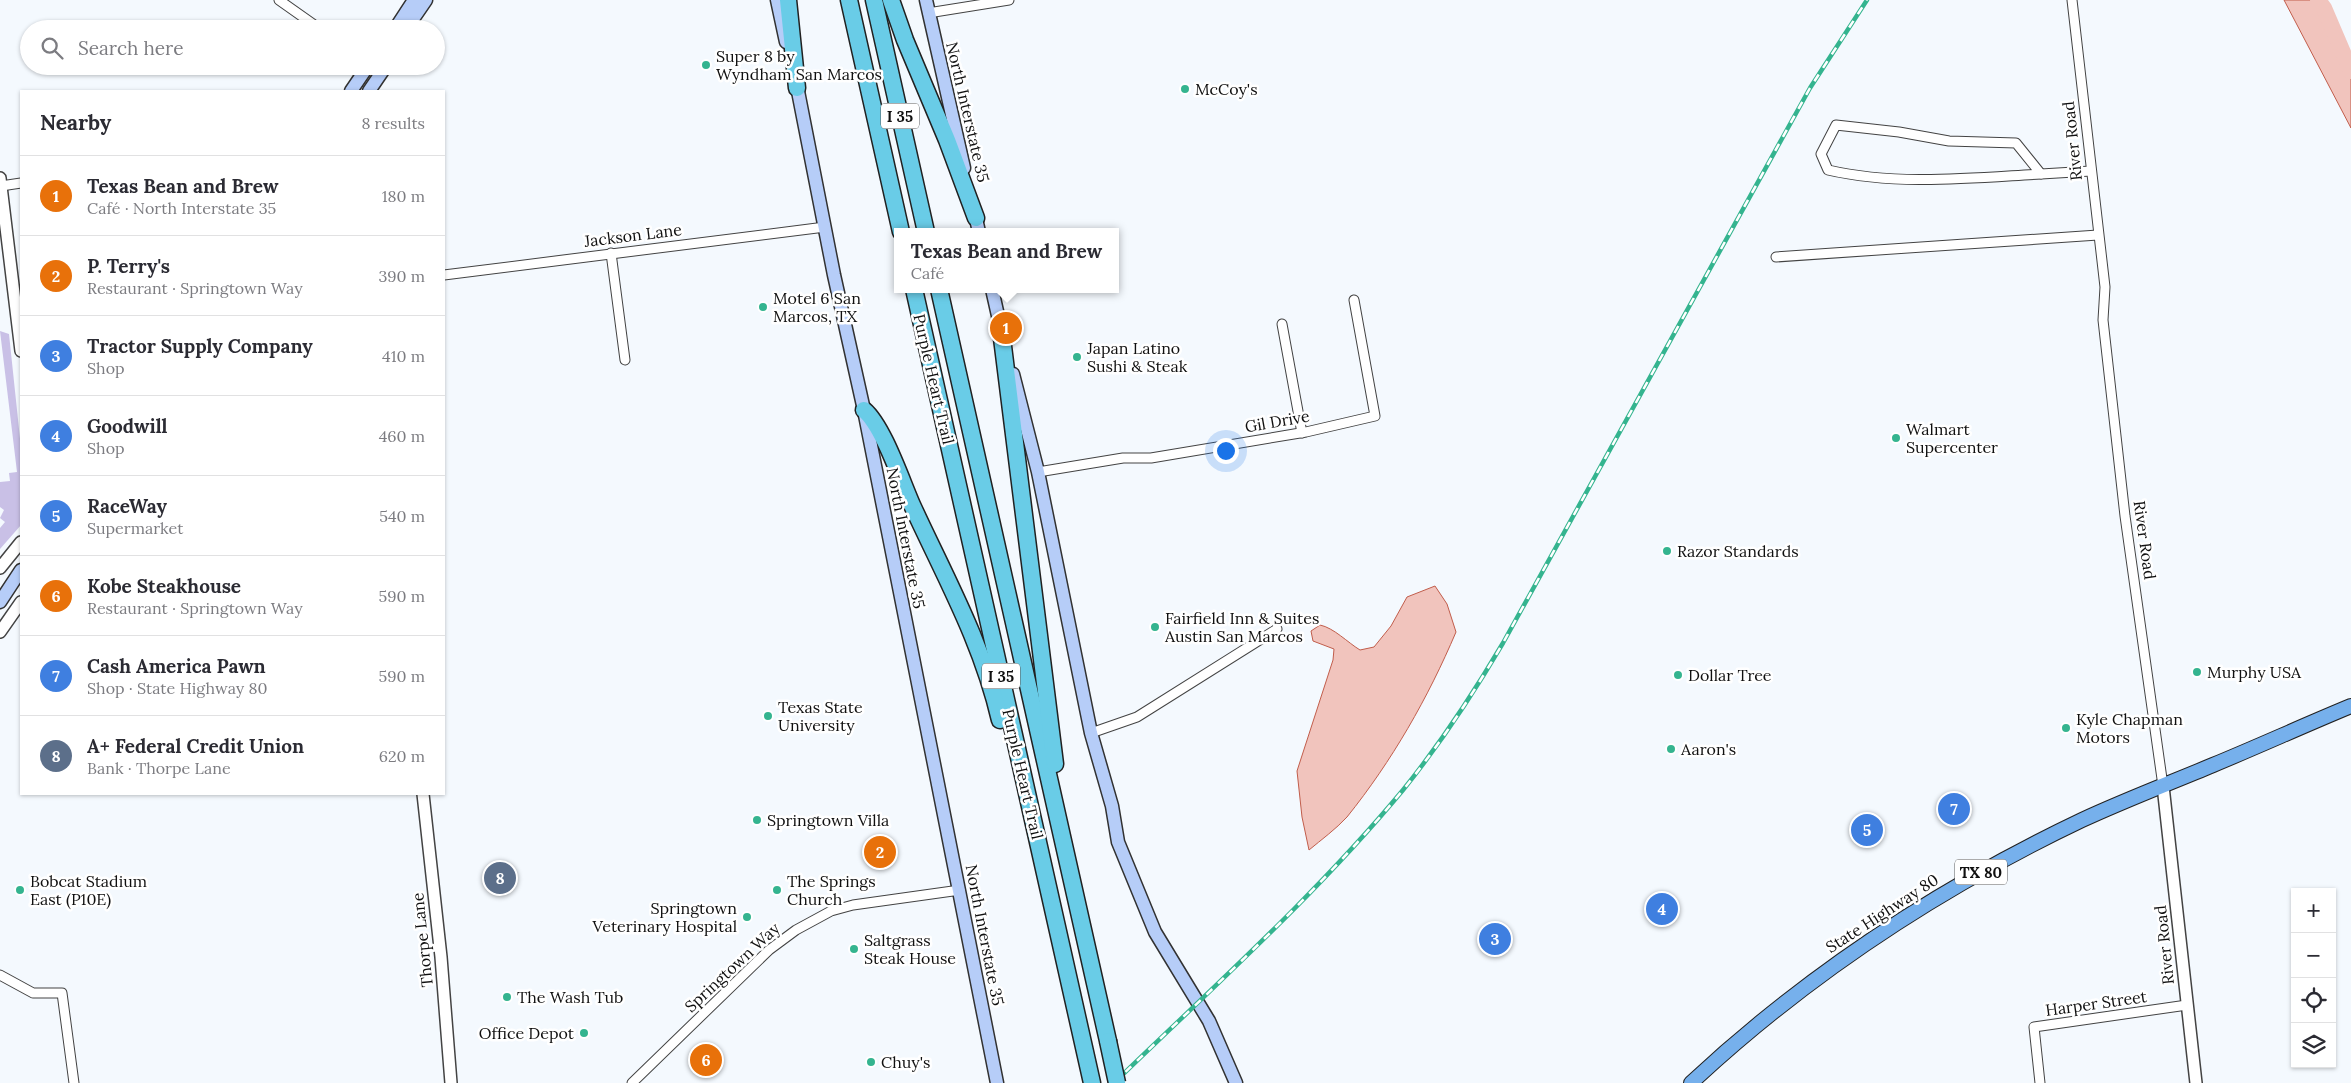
<!DOCTYPE html>
<html lang="en">
<head>
<meta charset="utf-8">
<style>
  :root { --surface:#fff; --page:#f7f7f7; --text:#2b2b33; --muted:#7c7c81; --line:#e1e1e2; --accent:#1a73e8 }
  body { margin:0; font-family:Lora,serif; background:var(--page); color:var(--text) }
  .controls { position:absolute; right:15px; bottom:15px; display:grid; overflow:hidden; border-radius:0px; box-shadow:0 1px 4px #0004 }
  .controls button { width:45px; height:45px; display:grid; place-items:center; padding:0; border:0; border-bottom:1px solid var(--line); background:var(--surface); color:var(--text); font:25px sans-serif }
  .you { position:absolute; left:1225px; top:450px; width:18px; height:18px; margin:-12px; border:4px solid #fff; border-radius:50%; background:#1a73e8; box-shadow:0 0 0 8px #1a73e833 }
  .badge { display:grid; place-items:center; width:32px; height:32px; border-radius:50%; background:var(--accent); color:#fff; font-size:16px; font-weight:700 }
  .pin { position:absolute; translate:-50% -50%; border:2px solid #fff; box-shadow:0 1px 5px #0006 }
  .popup { position:absolute; left:894px; top:228px; width:225px; height:65px; box-sizing:border-box; display:grid; place-content:center; border-radius:0px; background:var(--surface); filter:drop-shadow(0 1px 4px #0005); font-size:16px; white-space:nowrap; color:var(--muted) }
  .popup b { font-size:19px; color:var(--text) }
  .popup::after { content:''; position:absolute; left:50%; top:100%; margin-left:-10px; border:10px solid transparent; border-top-color:var(--surface) }
  .list { margin:0; padding:0; list-style:none }
  h2 { display:flex; justify-content:space-between; align-items:center; height:65px; margin:0; padding:0 20px; font-size:21px }
  h2 small { font-size:16px; font-weight:400; color:var(--muted) }
  .list li { display:grid; grid-template-columns:32px 1fr auto; gap:15px; align-items:center; box-sizing:border-box; height:80px; padding:0 20px; border-top:1px solid var(--line) }
  .list b { display:block; font-size:19px; white-space:nowrap }
  .list p { margin:0; font-size:16px; white-space:nowrap; color:var(--muted) }
  .list em { font-size:16px; font-style:normal; color:var(--muted) }
  .icon { flex:none; width:28px; height:28px; fill:none; stroke:currentColor; stroke-width:2; stroke-linecap:round; stroke-linejoin:round }
  .map { position:relative; flex:none; width:2351px; height:1083px; overflow:hidden }
  .search { position:absolute; background:var(--surface); box-shadow:0 1px 4px #0004; left:20px; top:20px; width:425px; height:55px; display:flex; align-items:center; gap:12px; box-sizing:border-box; padding:0 18px; border-radius:28px; color:var(--muted); font-size:19px }
  .panel { position:absolute; background:var(--surface); box-shadow:0 1px 4px #0004; left:20px; top:90px; width:425px; height:705px; border-radius:0px }
  .map>svg:first-child { display:block }
  .green { fill:#c9c0e6 }
  .water { fill:#f1c4bd; stroke:#c15d4b }
  .lines { fill:none; stroke-linecap:round; stroke-linejoin:round }
  .river { stroke:#f1c4bd; stroke-width:16 }
  .minor-casing { stroke:#434343; stroke-width:11 }
  .tertiary-casing { stroke:#434343; stroke-width:14 }
  .secondary-casing { stroke:#323232; stroke-width:15 }
  .primary-casing { stroke:#212121; stroke-width:16 }
  .motorway-casing { stroke:#212121; stroke-width:19 }
  .minor { stroke:#fff; stroke-width:9 }
  .tertiary { stroke:#fff; stroke-width:11 }
  .secondary { stroke:#b6cdf8; stroke-width:12 }
  .primary { stroke:#76b0ec; stroke-width:14 }
  .motorway { stroke:#69cce7; stroke-width:16 }
  .rail-casing { stroke:#34b48f; stroke-width:4.5 }
  .rail { stroke:#fff; stroke-width:2.5; stroke-dasharray:8; stroke-linecap:butt }
  .motorway-bridge-casing { stroke:#212121; stroke-width:19; stroke-linecap:butt }
  .motorway-bridge { stroke:#69cce7; stroke-width:16 }
  .poi-dot { fill:#34b48f; stroke:#fff; stroke-width:2 }
  .labels { text-anchor:middle; dominant-baseline:central; stroke-width:5; stroke-linejoin:round; paint-order:stroke }
  .shield { fill:#fff; stroke:#585858; stroke-width:1 }
  .shield-label { font-size:15px; font-weight:bold; fill:#101010 }
  .poi-label { font-size:16px; fill:#101010; stroke:#fff; text-anchor:start }
  .street-label { font-size:16px; fill:#101010; stroke:#fff }
</style>
</head>
<body>
<div class="map">
<svg width="2351" height="1083" viewBox="0 0 2351 1083">
  <rect width="100%" height="100%" fill="#f4f9fe"/>
  <polygon class="green" points="0,331 9,334 21,448 21,525 0,549 0,528 5,522 0,518 4,510 0,507 0,482 10,481 9,473 17,472"/>
  <g class="water">
    <polygon points="2284,0 2319,0 2351,70 2351,128"/>
    <path d="M1435,586L1447,604L1456,632C1428,698 1392,761 1347,817C1336,829 1321,840 1309,850L1302,817L1297,771L1333,660L1334,649L1313,641L1311,631L1320,625C1334,628 1347,642 1360,650L1374,647L1391,626L1407,597Z"/>
  </g>
  <g class="lines">
    <polyline class="river" points="2318,0 2324,8 2351,71"/>
    <g class="minor-casing">
      <g id="minor">
        <polyline points="279,0 320,29"/>
        <polyline points="2072,0 2105,287 2103,320 2125,516 2163,786"/>
        <polyline points="928,13 1009,0"/>
        <path d="M1836,125L1899,132L1949,141L2016,143L2041,174C1971,178 1897,186 1828,170L1821,154Z"/>
        <polyline points="2041,174 2091,171"/>
        <polyline points="1,186 21,183"/>
        <polyline points="611,253 625,360"/>
        <polyline points="1776,257 2098,235"/>
        <polyline points="444,275 825,227"/>
        <polyline points="1282,324 1302,433"/>
        <polyline points="1038,472 1123,458 1151,458 1306,432 1375,416 1354,300"/>
        <polyline points="1091,733 1137,717 1277,629"/>
        <polyline points="0,975 33,993 62,993 74,1083"/>
        <polyline points="632,1083 769,950 796,930 831,911 853,905 960,890"/>
        <polyline points="2040,1083 2034,1027 2187,1005"/>
      </g>
    </g>
    <g class="tertiary-casing">
      <g id="tertiary">
        <polyline points="0,178 21,351"/>
        <polyline points="0,568 21,542"/>
        <polyline points="0,632 21,602"/>
        <polyline points="2163,786 2196,1083"/>
        <polyline points="423,794 441,957 451,1083"/>
      </g>
    </g>
    <g class="secondary-casing">
      <g id="secondary">
        <polyline points="777,0 786,42"/>
        <polyline points="926,0 964,168"/>
        <polyline points="395,29 414,0"/>
        <polyline points="406,29 426,0"/>
        <polyline points="796,81 834,275 864,410 997,1083"/>
        <polyline points="351,91 368,66"/>
        <polyline points="369,91 386,66"/>
        <polyline points="974,210 979,232"/>
        <polyline points="992,289 1003,338"/>
        <polyline points="1013,374 1038,472 1091,733 1112,806 1118,842 1155,932 1209,1021 1236,1083"/>
        <polyline points="0,602 21,570"/>
      </g>
    </g>
    <g class="primary-casing">
      <path id="primary" d="M1691,1083C1807,975 1939,888 2082,820C2125,800 2170,783 2213,765C2259,746 2305,725 2351,706"/>
    </g>
    <g class="motorway-casing">
      <g id="motorway">
        <polyline points="788,0 797,88"/>
        <polyline points="849,0 901,232"/>
        <polyline points="874,0 926,232"/>
        <polyline points="891,0 905,40 947,140 976,218"/>
        <polyline points="914,289 1092,1083"/>
        <polyline points="939,289 1108,1041"/>
        <polyline points="1001,330 1055,764"/>
        <path d="M864,410C883,426 901,480 912,505C945,577 982,642 1000,720"/>
      </g>
    </g>
    <use href="#minor" class="minor"/>
    <use href="#tertiary" class="tertiary"/>
    <use href="#secondary" class="secondary"/>
    <use href="#primary" class="primary"/>
    <use href="#motorway" class="motorway"/>
    <g class="rail-casing">
      <path id="rail" d="M1114,1083C1212,988 1316,895 1403,790C1440,744 1473,694 1503,643L1810,88L1867,0"/>
    </g>
    <use href="#rail" class="rail"/>
    <g class="motorway-bridge-casing">
      <polyline id="motorway-bridge" points="1108,1041 1117,1083"/>
    </g>
    <use href="#motorway-bridge" class="motorway-bridge"/>
  </g>
  <g class="poi-dot">
    <circle cx="706" cy="65" r="5"/>
    <circle cx="1185" cy="89" r="5"/>
    <circle cx="763" cy="307" r="5"/>
    <circle cx="1077" cy="357" r="5"/>
    <circle cx="1896" cy="438" r="5"/>
    <circle cx="1667" cy="551" r="5"/>
    <circle cx="1155" cy="627" r="5"/>
    <circle cx="2197" cy="672" r="5"/>
    <circle cx="1678" cy="675" r="5"/>
    <circle cx="768" cy="716" r="5"/>
    <circle cx="2066" cy="728" r="5"/>
    <circle cx="1671" cy="749" r="5"/>
    <circle cx="757" cy="820" r="5"/>
    <circle cx="20" cy="890" r="5"/>
    <circle cx="777" cy="890" r="5"/>
    <circle cx="747" cy="917" r="5"/>
    <circle cx="854" cy="949" r="5"/>
    <circle cx="507" cy="997" r="5"/>
    <circle cx="584" cy="1033" r="5"/>
    <circle cx="871" cy="1062" r="5"/>
  </g>
  <g class="labels">
    <g class="shield">
      <rect x="881" y="103.5" width="38" height="25" rx="4"/>
      <rect x="982" y="663.5" width="38" height="25" rx="4"/>
      <rect x="1955" y="859.5" width="52" height="25" rx="4"/>
    </g>
    <g class="shield-label">
      <text x="900" y="116">I 35</text>
      <text x="1001" y="676">I 35</text>
      <text x="1981" y="872">TX 80</text>
    </g>
    <g class="poi-label">
      <text x="716" y="56">Super 8 by<tspan x="716" dy="18">Wyndham San Marcos</tspan></text>
      <text x="1195" y="89">McCoy's</text>
      <text x="773" y="298">Motel 6 San<tspan x="773" dy="18">Marcos, TX</tspan></text>
      <text x="1087" y="348">Japan Latino<tspan x="1087" dy="18">Sushi &amp; Steak</tspan></text>
      <text x="1906" y="429">Walmart<tspan x="1906" dy="18">Supercenter</tspan></text>
      <text x="1677" y="551">Razor Standards</text>
      <text x="1165" y="618">Fairfield Inn &amp; Suites<tspan x="1165" dy="18">Austin San Marcos</tspan></text>
      <text x="2207" y="672">Murphy USA</text>
      <text x="1688" y="675">Dollar Tree</text>
      <text x="778" y="707">Texas State<tspan x="778" dy="18">University</tspan></text>
      <text x="2076" y="719">Kyle Chapman<tspan x="2076" dy="18">Motors</tspan></text>
      <text x="1681" y="749">Aaron's</text>
      <text x="767" y="820">Springtown Villa</text>
      <text x="30" y="881">Bobcat Stadium<tspan x="30" dy="18">East (P10E)</tspan></text>
      <text x="787" y="881">The Springs<tspan x="787" dy="18">Church</tspan></text>
      <text x="737" y="908" text-anchor="end">Springtown<tspan x="737" dy="18">Veterinary Hospital</tspan></text>
      <text x="864" y="940">Saltgrass<tspan x="864" dy="18">Steak House</tspan></text>
      <text x="517" y="997">The Wash Tub</text>
      <text x="574" y="1033" text-anchor="end">Office Depot</text>
      <text x="881" y="1062">Chuy's</text>
    </g>
    <g class="street-label">
      <text transform="translate(968 112) rotate(77)">North Interstate 35</text>
      <text transform="translate(2072 141) rotate(-96)">River Road</text>
      <text transform="translate(633 235) rotate(-7)">Jackson Lane</text>
      <text transform="translate(934 379) rotate(77)">Purple Heart Trail</text>
      <text transform="translate(1277 421) rotate(-10)">Gil Drive</text>
      <text transform="translate(906 538) rotate(79)">North Interstate 35</text>
      <text transform="translate(2145 540) rotate(82)">River Road</text>
      <text transform="translate(1023 774) rotate(77)">Purple Heart Trail</text>
      <text transform="translate(1882 913) rotate(-33)">State Highway 80</text>
      <text transform="translate(985 935) rotate(79)">North Interstate 35</text>
      <text transform="translate(422 940) rotate(-96)">Thorpe Lane</text>
      <text transform="translate(2164 945) rotate(-96)">River Road</text>
      <text transform="translate(732 967) rotate(-43)">Springtown Way</text>
      <text transform="translate(2096 1003) rotate(-8)">Harper Street</text>
    </g>
  </g>
</svg>
<div class="controls">
<button>+</button>
<button>−</button>
<button><svg class="icon" aria-label="locate" viewBox="0 0 24 24"><circle cx="12" cy="12" r="6"/><path d="M12 2v4M12 18v4M2 12h4M18 12h4"/></svg></button>
<button><svg class="icon" aria-label="layers" viewBox="0 0 24 24"><path d="M12 4l9 5-9 5-9-5zM3 14l9 5 9-5"/></svg></button>
</div>
<div class="you"></div>
<div class="pin badge" style="left:1006px;top:328px;background:#e8710a">1</div>
<div class="popup"><b>Texas Bean and Brew</b>Café</div>
<div class="pin badge" style="left:880px;top:852px;background:#e8710a">2</div>
<div class="pin badge" style="left:1495px;top:939px;background:#3f7fe0">3</div>
<div class="pin badge" style="left:1662px;top:909px;background:#3f7fe0">4</div>
<div class="pin badge" style="left:1867px;top:830px;background:#3f7fe0">5</div>
<div class="pin badge" style="left:706px;top:1060px;background:#e8710a">6</div>
<div class="pin badge" style="left:1954px;top:809px;background:#3f7fe0">7</div>
<div class="pin badge" style="left:500px;top:878px;background:#5c6f8a">8</div>
<div class="search"><svg class="icon" aria-label="search" viewBox="0 0 24 24"><circle cx="10" cy="10" r="6"/><path d="M15 15l6 6"/></svg>Search here</div>
<section class="panel">
<h2>Nearby<small>8 results</small></h2>
<ul class="list">
<li><span class="badge" style="background:#e8710a">1</span><div><b>Texas Bean and Brew</b><p>Café · North Interstate 35</p></div><em>180 m</em></li>
<li><span class="badge" style="background:#e8710a">2</span><div><b>P. Terry's</b><p>Restaurant · Springtown Way</p></div><em>390 m</em></li>
<li><span class="badge" style="background:#3f7fe0">3</span><div><b>Tractor Supply Company</b><p>Shop</p></div><em>410 m</em></li>
<li><span class="badge" style="background:#3f7fe0">4</span><div><b>Goodwill</b><p>Shop</p></div><em>460 m</em></li>
<li><span class="badge" style="background:#3f7fe0">5</span><div><b>RaceWay</b><p>Supermarket</p></div><em>540 m</em></li>
<li><span class="badge" style="background:#e8710a">6</span><div><b>Kobe Steakhouse</b><p>Restaurant · Springtown Way</p></div><em>590 m</em></li>
<li><span class="badge" style="background:#3f7fe0">7</span><div><b>Cash America Pawn</b><p>Shop · State Highway 80</p></div><em>590 m</em></li>
<li><span class="badge" style="background:#5c6f8a">8</span><div><b>A+ Federal Credit Union</b><p>Bank · Thorpe Lane</p></div><em>620 m</em></li>
</ul>
</section>
</div>
</body>
</html>
